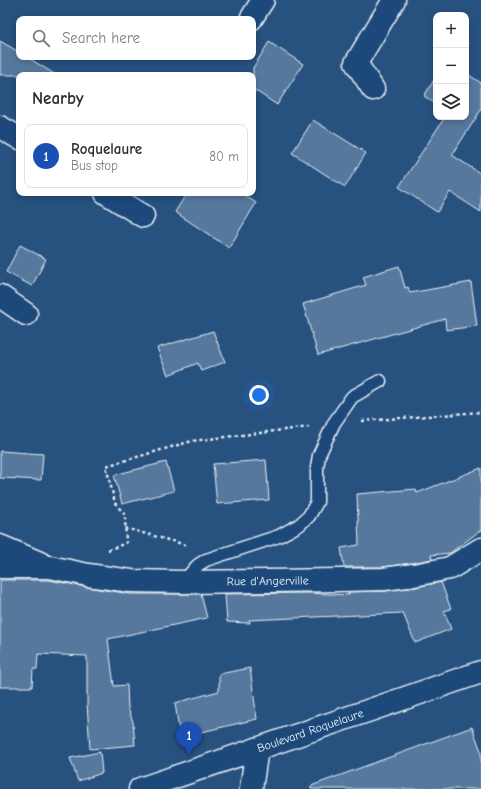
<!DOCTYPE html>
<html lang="en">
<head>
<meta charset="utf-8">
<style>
  :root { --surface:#fff; --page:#f7f7f7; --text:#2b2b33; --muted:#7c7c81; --line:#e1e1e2; --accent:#8a5d65 }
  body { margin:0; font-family:"Comic Neue",sans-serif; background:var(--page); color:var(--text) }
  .controls { position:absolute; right:12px; top:12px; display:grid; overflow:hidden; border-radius:8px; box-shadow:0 2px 6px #0003 }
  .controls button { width:36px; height:36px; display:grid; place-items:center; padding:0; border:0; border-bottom:1px solid var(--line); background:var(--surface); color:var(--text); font:20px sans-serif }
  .you { position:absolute; left:259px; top:395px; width:14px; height:14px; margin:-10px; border:3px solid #fff; border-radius:50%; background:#1a73e8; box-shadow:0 0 0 6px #1a73e833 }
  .badge { display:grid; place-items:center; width:26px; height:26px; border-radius:50%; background:var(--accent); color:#fff; font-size:13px; font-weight:700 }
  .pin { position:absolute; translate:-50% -33px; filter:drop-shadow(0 1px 2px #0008) }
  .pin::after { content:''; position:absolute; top:21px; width:14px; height:12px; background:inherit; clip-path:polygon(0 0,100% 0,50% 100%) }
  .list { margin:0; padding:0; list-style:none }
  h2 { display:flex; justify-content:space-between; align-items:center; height:52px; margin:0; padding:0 16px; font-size:17px }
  h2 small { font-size:13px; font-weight:400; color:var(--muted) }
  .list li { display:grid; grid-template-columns:26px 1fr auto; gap:12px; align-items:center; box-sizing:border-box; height:64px; margin:0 8px 8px; padding:0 8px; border:1px solid var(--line); border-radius:8px }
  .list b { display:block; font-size:15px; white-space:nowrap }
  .list p { margin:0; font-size:13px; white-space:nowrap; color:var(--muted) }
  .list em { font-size:13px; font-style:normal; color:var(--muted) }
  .icon { flex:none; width:22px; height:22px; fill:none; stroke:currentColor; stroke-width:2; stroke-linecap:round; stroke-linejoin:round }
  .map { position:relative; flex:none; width:481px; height:789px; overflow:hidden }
  .search { position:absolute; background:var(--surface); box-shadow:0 2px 6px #0003; left:16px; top:16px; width:240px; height:44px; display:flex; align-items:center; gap:10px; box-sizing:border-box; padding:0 14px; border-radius:8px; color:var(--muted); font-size:15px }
  .panel { position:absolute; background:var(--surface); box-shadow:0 2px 6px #0003; left:16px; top:72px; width:240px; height:124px; border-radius:8px }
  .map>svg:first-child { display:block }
  .building { fill:#57789d; stroke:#e8f1f8 }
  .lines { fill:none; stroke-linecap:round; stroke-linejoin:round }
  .service-casing { stroke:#e8f1f8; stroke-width:15 }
  .minor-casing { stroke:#e8f1f8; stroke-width:25 }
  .path { stroke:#e8f1f8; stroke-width:2.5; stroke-dasharray:3 3; stroke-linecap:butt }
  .service { stroke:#1f4a7a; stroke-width:12 }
  .minor { stroke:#1f4a7a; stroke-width:22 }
  .labels { text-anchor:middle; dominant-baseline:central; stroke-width:3; stroke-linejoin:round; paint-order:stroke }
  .street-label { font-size:12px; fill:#e8f1f8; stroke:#1f4a7a }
</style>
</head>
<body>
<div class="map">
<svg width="481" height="789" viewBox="0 0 481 789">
  <rect width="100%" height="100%" fill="#27517f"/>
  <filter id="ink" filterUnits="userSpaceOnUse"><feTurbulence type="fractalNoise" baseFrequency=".025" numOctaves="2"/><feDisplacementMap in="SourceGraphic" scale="8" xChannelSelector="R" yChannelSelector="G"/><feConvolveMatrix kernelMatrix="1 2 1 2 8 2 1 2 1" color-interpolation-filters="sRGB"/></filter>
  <g filter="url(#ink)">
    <g class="building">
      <polygon points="0,41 19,52 19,57 27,57 56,75 0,75"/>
      <polygon points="269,42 303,64 277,105 253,89 253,68"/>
      <polygon points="466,73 481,83 481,110 452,155 481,174 481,212 450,192 437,212 399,187 445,117 466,117"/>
      <polygon points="436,77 436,104 424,96"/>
      <polygon points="313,120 366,153 345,187 292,153"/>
      <polygon points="187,193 241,193 256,203 229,248 175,212"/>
      <polygon points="20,245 46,259 32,286 6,272"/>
      <polygon points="399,266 405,288 408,287 410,293 471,282 477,326 446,330 445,319 318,355 303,304 366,285 363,277"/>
      <polygon points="213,331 225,362 201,371 198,363 168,375 157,348"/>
      <polygon points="0,451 43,454 41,480 0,478"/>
      <polygon points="266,460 269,500 217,504 213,464"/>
      <polygon points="166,462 174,491 122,504 114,475"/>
      <polygon points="481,468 481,530 450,553 431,555 432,559 412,563 383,567 344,567 341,548 359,545 357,494 416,489 417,493"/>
      <polygon points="0,580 49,580 86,587 131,594 201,594 207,618 108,639 114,686 127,685 128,708 133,722 135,745 90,749 87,703 87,656 38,654 37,669 33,669 32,687 0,687"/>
      <polygon points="441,582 451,609 444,611 451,629 415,643 403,613 249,620 250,623 227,622 225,594 309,593 349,595 348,592 386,591 416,587"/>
      <polygon points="250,668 257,719 180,737 175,703 219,691 219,674"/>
      <polygon points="472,727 481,751 481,789 311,789 311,786"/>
      <polygon points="100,752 102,773 78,781 70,758"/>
    </g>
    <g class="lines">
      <g class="service-casing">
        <polyline id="service" points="183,582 198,565 206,560 279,536 299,525 309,516 317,502 317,468 319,455 334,423 352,397 380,381"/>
      </g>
      <g class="minor-casing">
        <g id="minor">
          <polyline points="251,19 263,0"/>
          <polyline points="373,89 356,63 394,0"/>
          <polyline points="0,127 19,138"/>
          <polyline points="106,193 143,216"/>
          <polyline points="0,296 26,314"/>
          <polyline points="0,546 40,563"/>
          <path id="s1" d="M0,567H50L88,575L131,581L183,582L339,580L384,579L414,575L450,568L481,549"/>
          <path id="s2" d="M140,789L481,672"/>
          <polyline points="251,789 257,749"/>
        </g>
      </g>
      <g class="path">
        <polyline points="362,421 481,412"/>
        <polyline points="125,528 186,545 188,546"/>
        <polyline points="108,550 126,543 125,515 115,503 106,466 192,441 309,427"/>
      </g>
      <use href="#service" class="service"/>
      <use href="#minor" class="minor"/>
    </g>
  </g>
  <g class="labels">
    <g class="street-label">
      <text stroke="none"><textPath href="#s1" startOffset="269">Rue d'Angerville</textPath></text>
      <text stroke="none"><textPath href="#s2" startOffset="180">Boulevard Roquelaure</textPath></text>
    </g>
  </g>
</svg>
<div class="controls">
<button>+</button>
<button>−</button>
<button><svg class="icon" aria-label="layers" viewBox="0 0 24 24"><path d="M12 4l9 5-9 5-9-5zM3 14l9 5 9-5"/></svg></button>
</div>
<div class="you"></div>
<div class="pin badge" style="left:189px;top:755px;background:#1a4fb4">1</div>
<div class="search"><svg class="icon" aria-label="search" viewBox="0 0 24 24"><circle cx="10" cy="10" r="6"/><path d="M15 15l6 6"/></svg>Search here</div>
<section class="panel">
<h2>Nearby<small></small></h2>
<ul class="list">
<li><span class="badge" style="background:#1a4fb4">1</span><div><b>Roquelaure</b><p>Bus stop</p></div><em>80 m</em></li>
</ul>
</section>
</div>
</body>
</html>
